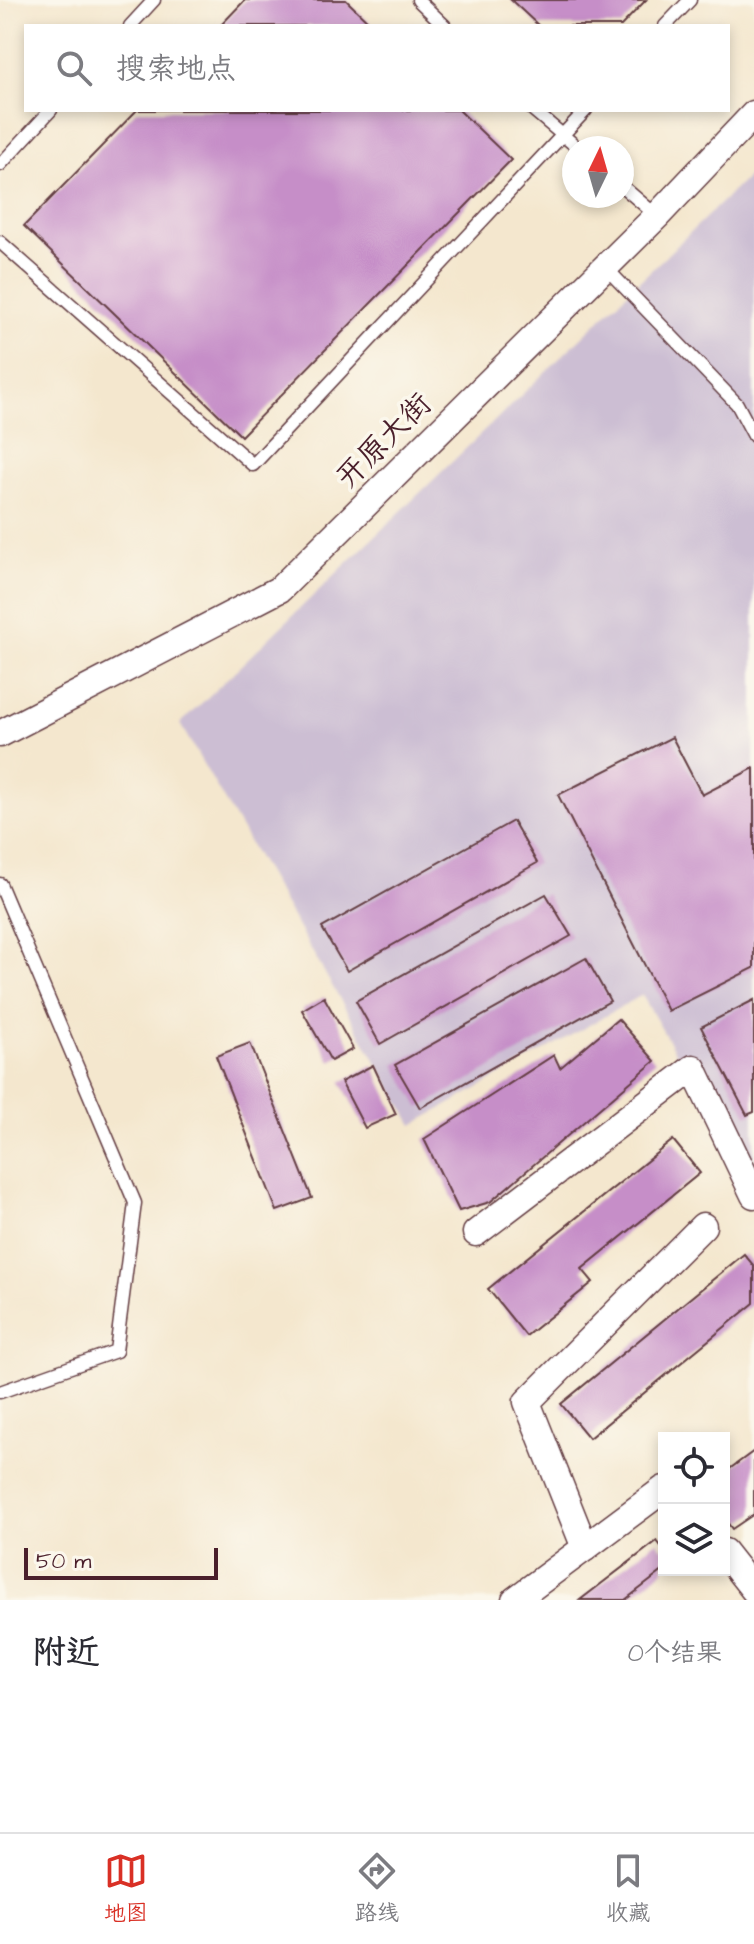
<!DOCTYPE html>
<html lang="zh">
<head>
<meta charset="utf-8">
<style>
  :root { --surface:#fff; --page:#f7f7f7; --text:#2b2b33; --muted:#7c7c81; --line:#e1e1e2; --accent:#d93025 }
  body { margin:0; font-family:"Architects Daughter","LXGW WenKai TC",sans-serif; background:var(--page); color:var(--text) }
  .controls { position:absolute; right:24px; bottom:24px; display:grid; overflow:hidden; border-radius:0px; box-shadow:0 4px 12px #0003 }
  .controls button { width:72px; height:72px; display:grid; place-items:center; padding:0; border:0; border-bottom:2px solid var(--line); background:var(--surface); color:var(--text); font:40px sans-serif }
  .compass { position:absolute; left:562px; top:136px; width:72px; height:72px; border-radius:50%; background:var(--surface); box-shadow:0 4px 12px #0003; rotate:5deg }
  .scale { position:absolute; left:24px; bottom:20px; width:194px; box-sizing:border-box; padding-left:8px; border:4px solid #4a1f2b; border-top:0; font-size:22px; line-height:28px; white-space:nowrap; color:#4a1f2b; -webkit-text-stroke:6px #fbf7ec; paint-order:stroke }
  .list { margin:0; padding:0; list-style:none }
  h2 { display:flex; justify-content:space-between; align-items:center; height:104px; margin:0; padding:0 32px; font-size:34px }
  h2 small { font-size:26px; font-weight:400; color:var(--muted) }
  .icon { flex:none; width:44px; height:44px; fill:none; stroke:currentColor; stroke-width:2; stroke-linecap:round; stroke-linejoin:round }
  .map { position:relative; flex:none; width:754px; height:1600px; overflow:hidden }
  .search { position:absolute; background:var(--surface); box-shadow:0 4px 12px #0003; left:24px; right:24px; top:24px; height:88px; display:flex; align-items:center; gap:20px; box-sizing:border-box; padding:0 28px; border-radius:0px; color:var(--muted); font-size:30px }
  .sheet { height:232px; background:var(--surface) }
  nav { display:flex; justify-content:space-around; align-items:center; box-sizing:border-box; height:112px; border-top:2px solid var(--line); background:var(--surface); font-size:22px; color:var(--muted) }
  nav a { display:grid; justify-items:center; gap:4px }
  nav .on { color:var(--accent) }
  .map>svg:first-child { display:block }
  .industrial { fill:#ccbed3 }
  .building { fill:#c68ec8 }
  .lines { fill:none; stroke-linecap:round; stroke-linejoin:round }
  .lane-casing { stroke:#643d43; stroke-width:15 }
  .street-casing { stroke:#643d43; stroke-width:29 }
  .lane { stroke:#fff; stroke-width:12 }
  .street { stroke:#fff; stroke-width:26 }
  .labels { text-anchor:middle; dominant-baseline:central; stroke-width:7; stroke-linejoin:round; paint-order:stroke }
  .street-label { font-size:30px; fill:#4a1f2b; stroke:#fbf7ec }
</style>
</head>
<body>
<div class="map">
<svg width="754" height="1600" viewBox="0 0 754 1600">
  <rect width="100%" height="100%" fill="#fbf7ec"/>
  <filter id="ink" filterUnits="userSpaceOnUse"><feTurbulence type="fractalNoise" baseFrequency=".0125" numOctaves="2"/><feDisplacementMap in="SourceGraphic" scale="16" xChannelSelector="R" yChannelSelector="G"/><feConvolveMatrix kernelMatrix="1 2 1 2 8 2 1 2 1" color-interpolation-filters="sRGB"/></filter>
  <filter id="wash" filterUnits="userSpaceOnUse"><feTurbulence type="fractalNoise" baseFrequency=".006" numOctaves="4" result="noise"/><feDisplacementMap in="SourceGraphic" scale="32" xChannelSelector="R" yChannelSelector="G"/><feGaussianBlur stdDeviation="1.8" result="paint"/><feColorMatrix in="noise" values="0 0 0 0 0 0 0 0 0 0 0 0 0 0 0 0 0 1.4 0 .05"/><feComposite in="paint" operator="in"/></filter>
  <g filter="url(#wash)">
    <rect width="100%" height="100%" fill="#f4e7ce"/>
    <polygon class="industrial" points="754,171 754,1188 642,995 413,1125 180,724"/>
    <g id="blocks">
      <g class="building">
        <polygon points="245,0 346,0 373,26 220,26"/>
        <polygon points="511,0 646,0 621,26 539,26"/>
        <polygon points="137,110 459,110 511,160 241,436 24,226"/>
        <polygon points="672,737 702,795 754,768 754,968 668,1011 558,795"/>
        <polygon points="513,821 537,863 347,971 322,928"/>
        <polygon points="546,894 571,936 380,1044 356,1001"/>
        <polygon points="586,958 610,1001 420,1108 395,1065"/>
        <polygon points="324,997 353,1049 331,1061 302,1010"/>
        <polygon points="754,1000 754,1112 747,1115 701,1027"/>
        <polygon points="618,1019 655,1061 490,1202 459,1211 424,1139 554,1055 560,1068"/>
        <polygon points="250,1043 312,1198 277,1211 216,1056"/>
        <polygon points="373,1065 396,1114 365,1128 341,1082"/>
        <polygon points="673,1140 700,1173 582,1269 593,1282 526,1336 488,1289"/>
        <polygon points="744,1254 754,1266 754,1303 589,1438 561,1404"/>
        <polygon points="754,1451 754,1514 732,1529 724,1518 724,1473"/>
        <polygon points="657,1541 664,1550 664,1570 625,1600 580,1600"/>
      </g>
    </g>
  </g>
  <g filter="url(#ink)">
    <use href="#blocks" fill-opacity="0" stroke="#643d43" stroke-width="2"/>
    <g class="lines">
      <g class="lane-casing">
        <g id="lane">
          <polyline points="418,0 445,26"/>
          <polyline points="130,26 154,0"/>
          <polyline points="665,26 690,0"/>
          <polyline points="533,110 578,148"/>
          <polyline points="0,165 51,110"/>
          <polyline points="622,186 657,216"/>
          <polyline points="0,242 253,465 586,110"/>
          <polyline points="605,267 737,404 754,436"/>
          <polyline points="0,884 135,1203 116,1351 0,1392"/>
        </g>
      </g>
      <g class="street-casing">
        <g id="street">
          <polyline points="0,734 280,589 657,216 754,114"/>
          <polyline points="476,1233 693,1068 754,1195"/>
          <polyline points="585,1548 527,1402 703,1226"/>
          <polyline points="724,1552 754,1590"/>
          <polyline points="515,1600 664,1489"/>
        </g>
      </g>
      <use href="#lane" class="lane"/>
      <use href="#street" class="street"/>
    </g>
  </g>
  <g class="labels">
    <g class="street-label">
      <text transform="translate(384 441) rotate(-45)">开原大街</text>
    </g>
  </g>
</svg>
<div class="controls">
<button><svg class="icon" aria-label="locate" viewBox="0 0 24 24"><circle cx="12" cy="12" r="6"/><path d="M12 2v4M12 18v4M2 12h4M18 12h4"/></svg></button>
<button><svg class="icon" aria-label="layers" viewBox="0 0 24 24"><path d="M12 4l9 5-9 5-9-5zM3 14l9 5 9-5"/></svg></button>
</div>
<svg class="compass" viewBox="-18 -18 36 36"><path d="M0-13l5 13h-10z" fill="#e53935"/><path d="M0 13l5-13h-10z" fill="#7c7c81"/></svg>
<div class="scale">50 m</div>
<div class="search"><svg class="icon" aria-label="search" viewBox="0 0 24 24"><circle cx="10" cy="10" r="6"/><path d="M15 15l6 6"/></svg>搜索地点</div>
</div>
<section class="sheet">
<h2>附近<small>0个结果</small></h2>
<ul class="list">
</ul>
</section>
<nav>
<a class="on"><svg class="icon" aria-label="map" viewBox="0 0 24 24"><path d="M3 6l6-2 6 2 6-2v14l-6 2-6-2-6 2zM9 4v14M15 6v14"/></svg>地图</a>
<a><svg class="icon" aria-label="directions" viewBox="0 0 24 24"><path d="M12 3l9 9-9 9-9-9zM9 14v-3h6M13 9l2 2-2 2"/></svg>路线</a>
<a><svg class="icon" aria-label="saved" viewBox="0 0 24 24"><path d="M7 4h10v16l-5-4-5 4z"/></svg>收藏</a>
</nav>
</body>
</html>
